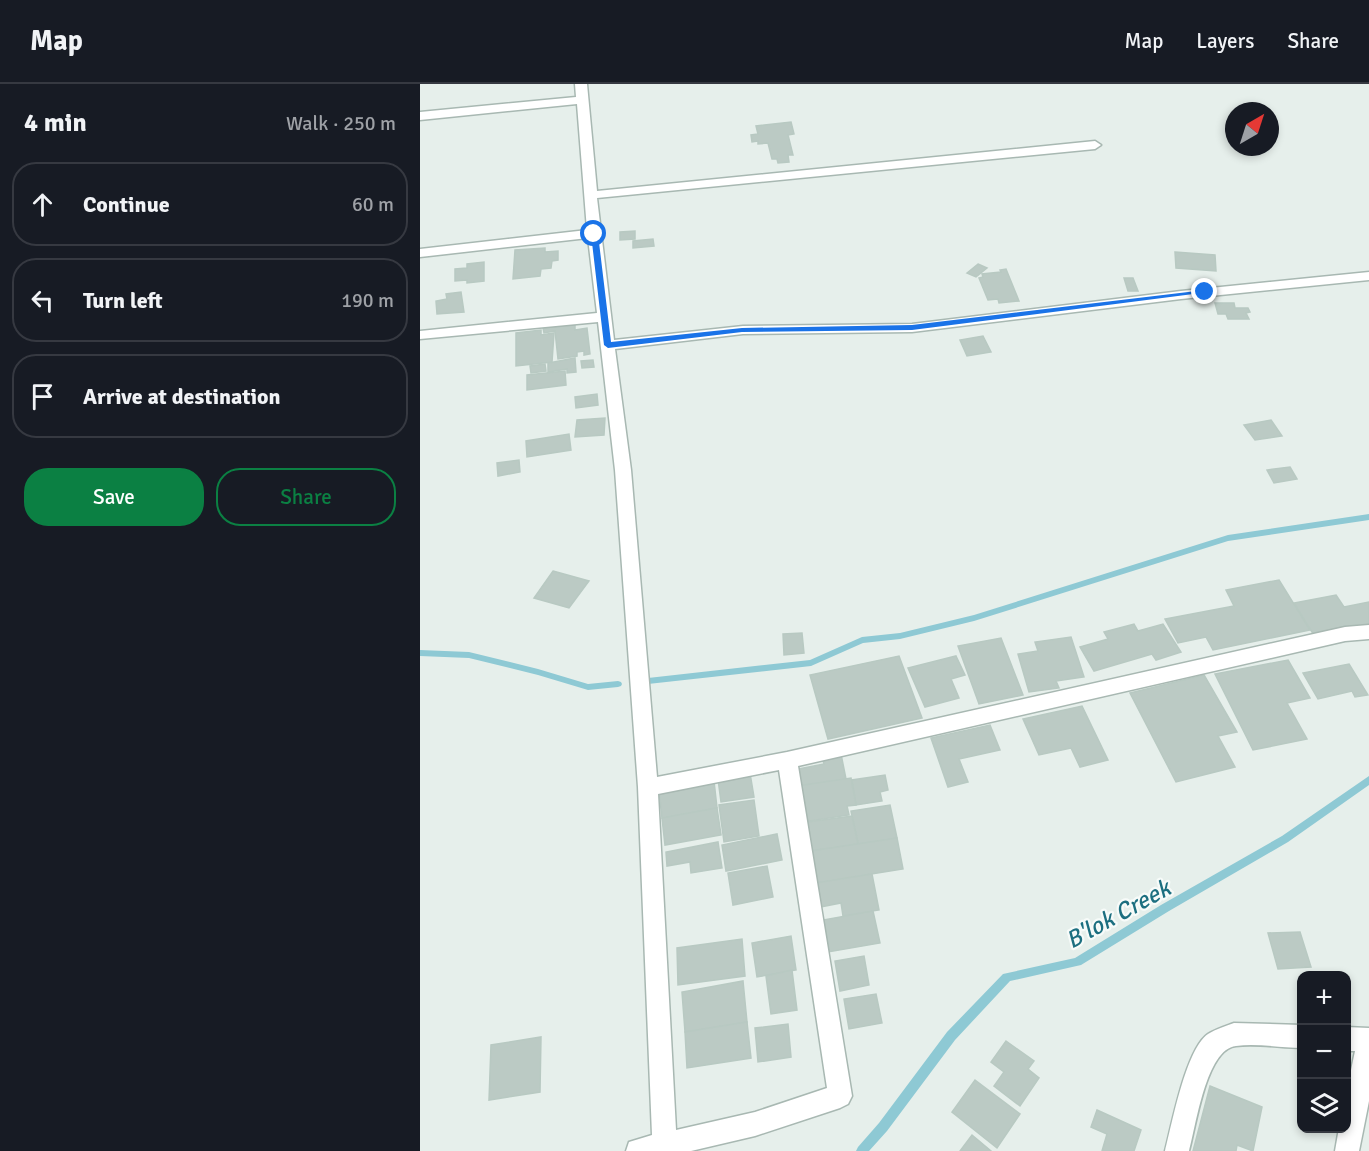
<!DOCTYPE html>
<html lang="en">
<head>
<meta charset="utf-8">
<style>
  :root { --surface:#171b24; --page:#20242c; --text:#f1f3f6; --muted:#9ea1a6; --line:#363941; --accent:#0b8043 }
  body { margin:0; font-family:Signika,sans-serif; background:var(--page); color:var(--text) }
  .controls { position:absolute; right:18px; bottom:18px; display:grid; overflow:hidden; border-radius:12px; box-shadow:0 3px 9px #0003 }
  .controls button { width:54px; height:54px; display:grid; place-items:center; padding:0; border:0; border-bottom:2px solid var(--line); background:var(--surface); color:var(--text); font:30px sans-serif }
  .compass { position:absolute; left:805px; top:18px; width:54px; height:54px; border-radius:50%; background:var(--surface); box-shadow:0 3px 9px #0003; rotate:39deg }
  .stop { position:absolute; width:18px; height:18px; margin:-14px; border:4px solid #1a73e8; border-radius:50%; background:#fff }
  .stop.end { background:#1a73e8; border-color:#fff; box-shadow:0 2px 6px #0008 }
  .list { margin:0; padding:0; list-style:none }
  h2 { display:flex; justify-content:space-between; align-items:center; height:78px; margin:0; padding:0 24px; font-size:26px }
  h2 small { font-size:20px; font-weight:400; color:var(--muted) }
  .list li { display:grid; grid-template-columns:39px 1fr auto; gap:18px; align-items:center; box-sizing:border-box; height:84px; margin:0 12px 12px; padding:0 12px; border:2px solid var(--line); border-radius:24px }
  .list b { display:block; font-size:22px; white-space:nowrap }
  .list em { font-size:20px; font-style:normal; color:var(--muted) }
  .actions { display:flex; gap:12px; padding:18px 24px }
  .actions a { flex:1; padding:14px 0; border:2px solid var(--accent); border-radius:24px; text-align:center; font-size:21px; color:var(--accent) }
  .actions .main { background:var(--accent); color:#fff }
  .icon { flex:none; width:33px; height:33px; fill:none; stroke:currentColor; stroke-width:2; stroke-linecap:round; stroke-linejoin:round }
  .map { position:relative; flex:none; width:949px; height:1067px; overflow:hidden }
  header { display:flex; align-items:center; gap:36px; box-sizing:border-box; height:84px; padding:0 30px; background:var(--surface); border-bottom:2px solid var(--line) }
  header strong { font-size:28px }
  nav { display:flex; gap:33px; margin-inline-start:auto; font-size:21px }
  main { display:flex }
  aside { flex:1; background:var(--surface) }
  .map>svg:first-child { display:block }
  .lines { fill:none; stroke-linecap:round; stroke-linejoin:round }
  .stream { fill:#8ec9d4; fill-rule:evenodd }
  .building { fill:#bbcac4; stroke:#b8c9c2; stroke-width:1.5 }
  .minor-casing { stroke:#a8b8b2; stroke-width:3 }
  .minor { fill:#fff; fill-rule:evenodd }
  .route { fill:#1a73e8 }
  .labels { text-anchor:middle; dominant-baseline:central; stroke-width:4.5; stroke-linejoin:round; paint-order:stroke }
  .near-water-label { font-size:24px; font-style:italic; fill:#1c6f80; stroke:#f7fbf9 }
</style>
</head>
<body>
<header>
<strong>Map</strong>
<nav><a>Map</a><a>Layers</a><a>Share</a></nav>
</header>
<main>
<aside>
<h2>4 min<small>Walk · 250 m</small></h2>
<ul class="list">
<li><svg class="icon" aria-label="ahead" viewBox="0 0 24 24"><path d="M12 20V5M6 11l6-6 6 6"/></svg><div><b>Continue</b></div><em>60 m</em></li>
<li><svg class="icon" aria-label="left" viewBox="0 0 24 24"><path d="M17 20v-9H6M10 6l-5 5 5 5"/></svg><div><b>Turn left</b></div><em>190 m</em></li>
<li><svg class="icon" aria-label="arrive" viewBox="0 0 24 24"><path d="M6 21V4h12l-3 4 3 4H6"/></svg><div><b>Arrive at destination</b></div></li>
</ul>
<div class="actions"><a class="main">Save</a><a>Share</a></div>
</aside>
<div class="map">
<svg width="949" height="1067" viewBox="0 0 949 1067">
  <rect width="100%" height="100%" fill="#e6efeb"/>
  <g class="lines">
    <g class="stream">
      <polygon points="949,430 949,436 808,457 554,537 480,555 443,559 391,582 228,600 225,599 224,597 225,595 228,594 390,576 442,553 480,549 554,531 808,451"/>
      <polygon points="0,566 49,568 118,585 168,600 198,597 201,598 202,600 201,602 198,603 168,606 118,591 49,574 0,572"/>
      <polygon points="949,692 949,701 868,758 749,827 661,881 590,897 535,956 467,1047 449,1067 436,1067 438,1063 459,1039 527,948 583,890 655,874 741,821 862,752"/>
    </g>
  </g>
  <g class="building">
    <polygon points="371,38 374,50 368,51 373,71 368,71 369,78 358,79 357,75 352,75 348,59 338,60 338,57 332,58 331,51 338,50 336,42"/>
    <polygon points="215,147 215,155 200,156 200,148"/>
    <polygon points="233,155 234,162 213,164 213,157"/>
    <polygon points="125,164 125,168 138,167 138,176 132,177 131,184 121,185 120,192 93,195 95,166"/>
    <polygon points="755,168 795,171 796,187 756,184"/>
    <polygon points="64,178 64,197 47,199 47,196 35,197 35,185 47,184 47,180"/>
    <polygon points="558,180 567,184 556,193 547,189"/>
    <polygon points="586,185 599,217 579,219 578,215 568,216 559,194 563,193 562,190 581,188 580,186"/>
    <polygon points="704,194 713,194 718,207 708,207"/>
    <polygon points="41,208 44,228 17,230 16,217 27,215 26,210"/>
    <polygon points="795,219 814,219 815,224 828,224 830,228 826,229 829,235 808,235 806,230 798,230"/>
    <polygon points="155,240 155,246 167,244 170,270 164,271 164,267 157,268 157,272 138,275 135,247 124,249 123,244"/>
    <polygon points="121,246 121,251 134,249 132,278 96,282 96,249"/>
    <polygon points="563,252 571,268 547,272 540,256"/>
    <polygon points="155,274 156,288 147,289 147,285 128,288 128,279"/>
    <polygon points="173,276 174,283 162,284 161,277"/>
    <polygon points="125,280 126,287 111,289 110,282"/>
    <polygon points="145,287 146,301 107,306 107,291"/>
    <polygon points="177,310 178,321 156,324 155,313"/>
    <polygon points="185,334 184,351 155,353 157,336"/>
    <polygon points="851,336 862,352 835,356 824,341"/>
    <polygon points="149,350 151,366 107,373 106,357"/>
    <polygon points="99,376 100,388 78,392 77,379"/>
    <polygon points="870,383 877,395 854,399 847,386"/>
    <polygon points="133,487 169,497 149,524 114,514"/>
    <polygon points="859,496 890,546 793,566 786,553 758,559 745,535 814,522 806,506"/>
    <polygon points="916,511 924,523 949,518 949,542 895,553 874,519"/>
    <polygon points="714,540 718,547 743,540 761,568 736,576 732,570 674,587 660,563 688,555 684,548"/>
    <polygon points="382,549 384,569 364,571 363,550"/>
    <polygon points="651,553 664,593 636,597 639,604 609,608 598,570 618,567 615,558"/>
    <polygon points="581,554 603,611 559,620 538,562"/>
    <polygon points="479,572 502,634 408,655 390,591"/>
    <polygon points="536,572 545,591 531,595 539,614 505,623 488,584"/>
    <polygon points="868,576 890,614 867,619 887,655 833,666 795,590"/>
    <polygon points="929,580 948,611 935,613 932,607 898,615 883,589"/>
    <polygon points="784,591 817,648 798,652 815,683 756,698 710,609"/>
    <polygon points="662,622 688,676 660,683 651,664 619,671 603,635"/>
    <polygon points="570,641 580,666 539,675 548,698 528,703 511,654"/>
    <polygon points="421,670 426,695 382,702 378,685 404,680 402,673"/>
    <polygon points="330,689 334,713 301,718 298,695"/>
    <polygon points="465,691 468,706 460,708 462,717 436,721 432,696"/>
    <polygon points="431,694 436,721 427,722 429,731 383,738 377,702"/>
    <polygon points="294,697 297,724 242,734 239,707"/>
    <polygon points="334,716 339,752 304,758 299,721"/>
    <polygon points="470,721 477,754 438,760 431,727"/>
    <polygon points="297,724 301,751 245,761 242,734"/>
    <polygon points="432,732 438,760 391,767 387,738"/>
    <polygon points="357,750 362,776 306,787 302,761"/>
    <polygon points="477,754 483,785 396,799 391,767"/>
    <polygon points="298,758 302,784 271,789 270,778 247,782 246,768"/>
    <polygon points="347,782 353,813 313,821 308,789"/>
    <polygon points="452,790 459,826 423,832 421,819 400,823 396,799"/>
    <polygon points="453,827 460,859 408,868 403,836"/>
    <polygon points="880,848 891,883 858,885 848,849"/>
    <polygon points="371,852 376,886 337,893 332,859"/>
    <polygon points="322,855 325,892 258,901 257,864"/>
    <polygon points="444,872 449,901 420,907 415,877"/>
    <polygon points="372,886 377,926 351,930 346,892"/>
    <polygon points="323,897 327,938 265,948 262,908"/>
    <polygon points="456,910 462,939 429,945 424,915"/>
    <polygon points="327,938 331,974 267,984 265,948"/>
    <polygon points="368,940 371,973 338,978 335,944"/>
    <polygon points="121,953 120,1008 69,1016 71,961"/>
    <polygon points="586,957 614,977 608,985 619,994 600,1022 574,1002 584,988 571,978"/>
    <polygon points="555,996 600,1030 577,1064 532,1028"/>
    <polygon points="790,1002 842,1023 833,1067 817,1061 816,1067 773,1067"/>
    <polygon points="677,1026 721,1046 714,1067 682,1067 687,1050 671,1043"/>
    <polygon points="552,1051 571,1067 540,1067"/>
  </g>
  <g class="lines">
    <g class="minor-casing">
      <g id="minor">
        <path d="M155,0H167L177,107L675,57L681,61L675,65L177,114L194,256L323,242L492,240L761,207L949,188V196L761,215L492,248L323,250L195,265L211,386L237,693L367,668L925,543L949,541V555L925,557L378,682L432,1012L428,1020L420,1024L335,1052L271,1067H206L209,1058L232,1051L218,703L195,386L178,238L0,255V247L177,229L168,154L0,173V165L167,146L157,20L0,36V28L156,13ZM359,686L407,1004L335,1028L256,1046L238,710Z"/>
        <path d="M814,939L882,941V964C861,964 837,959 816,962C786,965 776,1042 769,1067H745C752,1040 766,965 788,950C796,945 806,942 814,939Z"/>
        <polygon points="926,943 949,944 949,1017 939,1067 915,1067 919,1044 926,1044 926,1010 935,967 926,967"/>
      </g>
    </g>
    <use href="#minor" class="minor"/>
  </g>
  <polygon class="route" points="174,147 178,150 191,258 322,244 492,241 785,206 789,208 492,246 322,248 188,264 184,261 171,150"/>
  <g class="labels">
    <g class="near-water-label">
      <text transform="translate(698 830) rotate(-29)">B'lok Creek</text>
    </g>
  </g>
</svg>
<div class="controls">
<button>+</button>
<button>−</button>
<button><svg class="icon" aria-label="layers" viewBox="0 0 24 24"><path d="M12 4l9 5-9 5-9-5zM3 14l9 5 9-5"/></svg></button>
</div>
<svg class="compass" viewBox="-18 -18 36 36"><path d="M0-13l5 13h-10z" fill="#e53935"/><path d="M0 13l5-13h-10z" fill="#9ea1a6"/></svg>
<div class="stop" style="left:174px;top:150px"></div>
<div class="stop end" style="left:785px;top:208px"></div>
</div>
</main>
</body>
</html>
